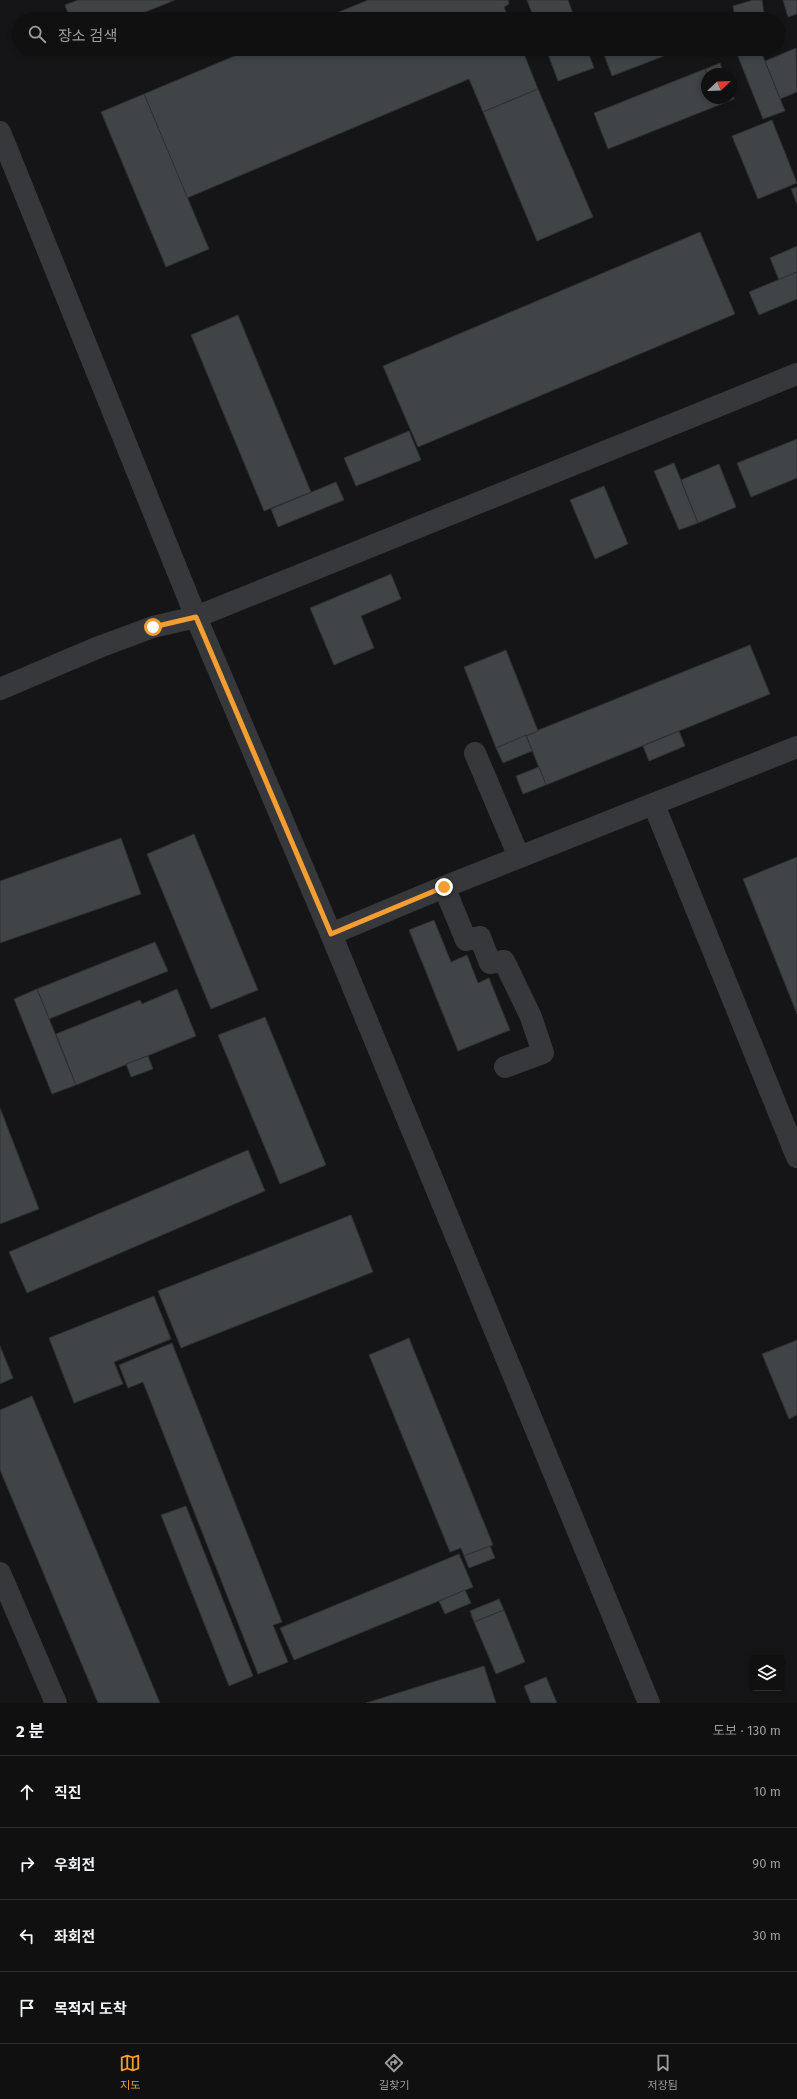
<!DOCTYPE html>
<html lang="ko">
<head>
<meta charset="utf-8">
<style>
  :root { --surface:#101011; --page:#1e1e1f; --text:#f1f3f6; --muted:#9c9d9f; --line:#303031; --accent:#f49e31 }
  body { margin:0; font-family:"Fira Sans","Noto Sans KR",sans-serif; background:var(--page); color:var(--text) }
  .controls { position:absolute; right:12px; bottom:12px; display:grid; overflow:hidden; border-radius:6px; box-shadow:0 2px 6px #0003 }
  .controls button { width:36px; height:36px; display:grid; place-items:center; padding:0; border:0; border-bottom:1px solid var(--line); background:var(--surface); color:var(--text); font:20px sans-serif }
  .compass { position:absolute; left:701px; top:68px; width:36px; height:36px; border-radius:50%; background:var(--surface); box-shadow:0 2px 6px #0003; rotate:67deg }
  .stop { position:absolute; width:12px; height:12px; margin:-9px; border:3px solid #f49e31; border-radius:50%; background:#fff }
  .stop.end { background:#f49e31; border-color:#fff; box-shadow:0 1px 4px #0008 }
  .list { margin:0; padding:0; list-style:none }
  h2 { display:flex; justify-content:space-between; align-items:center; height:52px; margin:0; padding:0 16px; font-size:17px }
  h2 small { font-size:13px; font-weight:400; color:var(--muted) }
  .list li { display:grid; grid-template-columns:26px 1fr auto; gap:12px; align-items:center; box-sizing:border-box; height:72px; padding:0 16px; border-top:1px solid var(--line) }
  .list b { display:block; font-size:15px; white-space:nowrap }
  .list em { font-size:13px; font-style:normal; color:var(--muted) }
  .icon { flex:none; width:22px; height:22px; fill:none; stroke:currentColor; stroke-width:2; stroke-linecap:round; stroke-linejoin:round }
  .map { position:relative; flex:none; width:797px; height:1703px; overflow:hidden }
  .search { position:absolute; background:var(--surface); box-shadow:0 2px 6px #0003; left:12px; right:12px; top:12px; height:44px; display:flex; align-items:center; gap:10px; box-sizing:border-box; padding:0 14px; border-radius:22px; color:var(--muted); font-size:15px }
  .sheet { height:340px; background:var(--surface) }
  nav { display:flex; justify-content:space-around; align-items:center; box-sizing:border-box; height:56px; border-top:1px solid var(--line); background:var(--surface); font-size:11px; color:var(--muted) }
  nav a { display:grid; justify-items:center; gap:2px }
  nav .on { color:var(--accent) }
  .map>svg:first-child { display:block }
  .building { fill:#414447; stroke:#2f3033 }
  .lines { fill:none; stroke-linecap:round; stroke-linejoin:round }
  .minor { stroke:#36383c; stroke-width:22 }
  .route { stroke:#f49e31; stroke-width:5 }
</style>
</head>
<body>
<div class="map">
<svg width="797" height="1703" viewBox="0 0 797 1703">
  <rect width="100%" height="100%" fill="#151517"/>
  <g class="building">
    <polygon points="78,0 175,0 128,19 70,19 65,5"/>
    <polygon points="368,0 508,0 509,4 504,7 509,19 322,19"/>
    <polygon points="527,0 568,0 575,19 534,19"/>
    <polygon points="753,0 762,0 765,19 735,19 733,6"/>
    <polygon points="783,0 797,0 797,14 788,17"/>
    <polygon points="796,48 797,92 780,99 765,61"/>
    <polygon points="251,49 522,49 538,89 483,112 469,79 187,198 144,94"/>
    <polygon points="546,49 587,49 594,68 558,81"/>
    <polygon points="602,49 682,49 612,76"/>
    <polygon points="735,49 760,49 785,111 763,119"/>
    <polygon points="720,63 724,74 707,75 705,69"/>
    <polygon points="705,69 707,75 707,98 716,98 719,105 608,149 594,113"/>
    <polygon points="538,89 593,217 537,241 483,112"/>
    <polygon points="731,91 734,99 719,105 716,98 731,98"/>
    <polygon points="144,94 209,249 166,267 101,112"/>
    <polygon points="772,120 797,183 758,199 732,136"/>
    <polygon points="797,187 797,204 791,189"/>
    <polygon points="700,232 735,314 418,447 383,366"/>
    <polygon points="797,246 797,272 779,280 770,258"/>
    <polygon points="797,272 797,299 759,315 749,292"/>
    <polygon points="238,315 311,492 264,511 191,335"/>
    <polygon points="409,431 421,460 356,486 344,458"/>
    <polygon points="797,439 797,478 751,497 737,463"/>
    <polygon points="674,463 698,523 679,530 654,471"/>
    <polygon points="719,464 736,507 698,523 681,480"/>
    <polygon points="336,482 344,500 278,527 271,509"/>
    <polygon points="604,486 628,544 595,559 570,500"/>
    <polygon points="391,574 401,599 361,616 374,648 334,665 310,608"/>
    <polygon points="750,645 770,694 546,785 526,735"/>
    <polygon points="506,650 538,731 496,748 464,667"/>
    <polygon points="679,731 685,746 649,761 643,746"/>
    <polygon points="526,735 532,751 503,763 496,748"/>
    <polygon points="539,767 546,785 523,794 516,776"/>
    <polygon points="194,834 258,990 211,1009 147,854"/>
    <polygon points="121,838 141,894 0,943 0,881"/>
    <polygon points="797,857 797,1014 743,879"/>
    <polygon points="434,920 451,962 467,955 478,983 489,978 510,1030 458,1051 409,930"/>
    <polygon points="155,942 168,971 49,1019 37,989"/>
    <polygon points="37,989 76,1085 52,1094 14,999"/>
    <polygon points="177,989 196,1036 76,1085 56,1034 140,1000 142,1004"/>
    <polygon points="265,1017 326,1165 280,1184 218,1035"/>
    <polygon points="148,1056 153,1069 131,1077 126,1064"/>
    <polygon points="0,1108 39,1209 0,1224"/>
    <polygon points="248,1150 265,1191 27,1293 9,1252"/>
    <polygon points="351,1215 373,1272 181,1348 158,1291"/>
    <polygon points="154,1296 171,1339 114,1362 123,1384 74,1403 49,1338"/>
    <polygon points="409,1338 493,1545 464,1556 461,1548 450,1552 369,1355"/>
    <polygon points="797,1340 797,1415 789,1419 762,1354"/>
    <polygon points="172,1343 282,1622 273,1625 288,1662 258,1674 143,1382 128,1388 119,1365"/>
    <polygon points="0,1346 13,1378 0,1384"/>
    <polygon points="32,1396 160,1703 98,1703 0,1470 0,1410"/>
    <polygon points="186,1506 253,1676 229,1686 161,1515"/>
    <polygon points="490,1546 495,1558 469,1568 464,1556"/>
    <polygon points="459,1554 473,1587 294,1660 280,1628"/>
    <polygon points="465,1590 471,1603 445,1614 439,1601"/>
    <polygon points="499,1599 504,1610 474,1622 470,1611"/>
    <polygon points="504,1610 525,1662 496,1674 474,1622"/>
    <polygon points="484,1666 496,1703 366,1703"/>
    <polygon points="546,1677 557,1703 531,1703 524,1686"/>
  </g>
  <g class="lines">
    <g class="minor">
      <polyline points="0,132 196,617 331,934 649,1703"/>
      <polyline points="0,689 99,647 153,627 196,617 797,374"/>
      <polyline points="475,753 519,857"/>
      <polyline points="654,805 797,1157"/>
      <polyline points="444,887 466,940 480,937 490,963 504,961 531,1017 543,1053 505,1067"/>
      <polyline points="331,934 444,887 797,747"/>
      <polyline points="0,1573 56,1703"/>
    </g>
  </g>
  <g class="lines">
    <polyline class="route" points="153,627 196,617 331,934 444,887"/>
  </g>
</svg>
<div class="controls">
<button><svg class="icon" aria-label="layers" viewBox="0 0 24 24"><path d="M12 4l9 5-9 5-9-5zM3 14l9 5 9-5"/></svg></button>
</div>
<svg class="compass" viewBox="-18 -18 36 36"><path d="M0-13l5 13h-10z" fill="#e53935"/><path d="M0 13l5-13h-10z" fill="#9c9d9f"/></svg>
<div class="stop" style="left:153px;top:627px"></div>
<div class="stop end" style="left:444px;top:887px"></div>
<div class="search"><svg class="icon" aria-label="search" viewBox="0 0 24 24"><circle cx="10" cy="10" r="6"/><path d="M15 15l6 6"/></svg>장소 검색</div>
</div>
<section class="sheet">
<h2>2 분<small>도보 · 130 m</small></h2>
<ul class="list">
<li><svg class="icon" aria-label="ahead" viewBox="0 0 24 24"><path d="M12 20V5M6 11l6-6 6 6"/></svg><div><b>직진</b></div><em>10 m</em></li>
<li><svg class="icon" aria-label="right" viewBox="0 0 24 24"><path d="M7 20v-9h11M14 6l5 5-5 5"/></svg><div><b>우회전</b></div><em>90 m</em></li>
<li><svg class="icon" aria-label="left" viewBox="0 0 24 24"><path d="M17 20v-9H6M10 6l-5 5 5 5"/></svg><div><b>좌회전</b></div><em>30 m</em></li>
<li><svg class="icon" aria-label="arrive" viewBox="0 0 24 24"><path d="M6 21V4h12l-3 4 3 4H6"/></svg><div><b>목적지 도착</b></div></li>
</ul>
</section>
<nav>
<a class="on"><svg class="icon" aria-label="map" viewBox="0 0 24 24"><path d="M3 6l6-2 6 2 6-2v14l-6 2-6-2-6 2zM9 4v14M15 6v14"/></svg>지도</a>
<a><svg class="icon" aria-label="directions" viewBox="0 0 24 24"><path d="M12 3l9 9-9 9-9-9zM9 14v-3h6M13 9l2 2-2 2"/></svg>길찾기</a>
<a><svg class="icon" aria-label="saved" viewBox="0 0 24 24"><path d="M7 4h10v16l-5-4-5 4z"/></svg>저장됨</a>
</nav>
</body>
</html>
